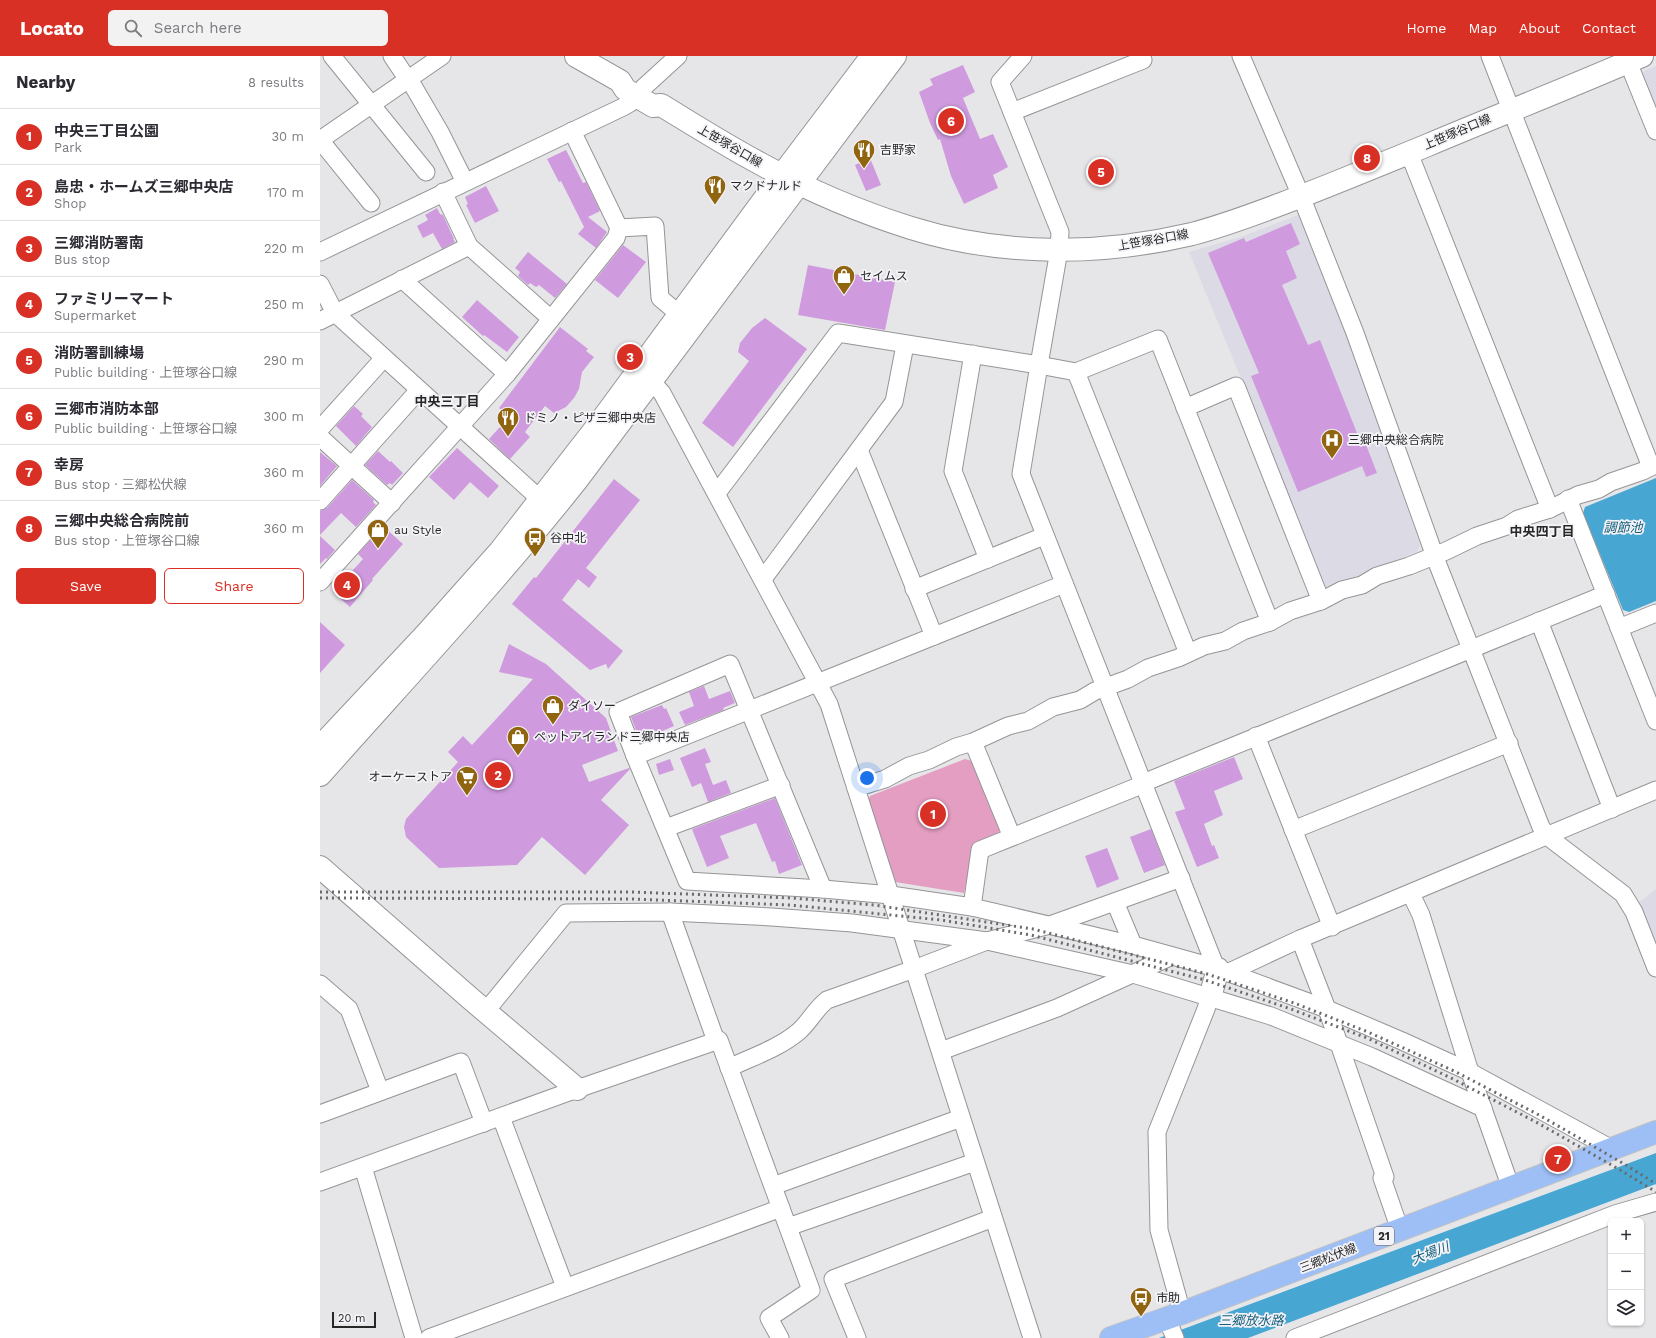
<!DOCTYPE html>
<html lang="en">
<head>
<meta charset="utf-8">
<style>
  :root { --surface:#fff; --page:#f2f2f3; --text:#2b2b33; --muted:#7c7c81; --line:#e1e1e2; --accent:#d93025 }
  body { margin:0; font-family:"Work Sans","Noto Sans JP",sans-serif; background:var(--page); color:var(--text) }
  .controls { position:absolute; right:12px; bottom:12px; display:grid; overflow:hidden; border-radius:6px; box-shadow:0 1px 3px #0004 }
  .controls button { width:36px; height:36px; display:grid; place-items:center; padding:0; border:0; border-bottom:1px solid var(--line); background:var(--surface); color:var(--text); font:20px sans-serif }
  .scale { position:absolute; left:12px; bottom:10px; width:44px; box-sizing:border-box; padding-left:4px; border:2px solid #272728; border-top:0; font-size:11px; line-height:14px; white-space:nowrap; color:#272728; -webkit-text-stroke:3px #f4f3f7; paint-order:stroke }
  .you { position:absolute; left:547px; top:722px; width:14px; height:14px; margin:-10px; border:3px solid #fff; border-radius:50%; background:#1a73e8; box-shadow:0 0 0 6px #1a73e833 }
  .badge { display:grid; place-items:center; width:26px; height:26px; border-radius:50%; background:var(--accent); color:#fff; font-size:13px; font-weight:700 }
  .pin { position:absolute; translate:-50% -50%; border:2px solid #fff; box-shadow:0 1px 4px #0006 }
  .list { margin:0; padding:0; list-style:none }
  h2 { display:flex; justify-content:space-between; align-items:center; height:52px; margin:0; padding:0 16px; font-size:17px }
  h2 small { font-size:13px; font-weight:400; color:var(--muted) }
  .list li { display:grid; grid-template-columns:26px 1fr auto; gap:12px; align-items:center; box-sizing:border-box; height:56px; padding:0 16px; border-top:1px solid var(--line) }
  .list b { display:block; font-size:15px; white-space:nowrap }
  .list p { margin:0; font-size:13px; white-space:nowrap; color:var(--muted) }
  .list em { font-size:13px; font-style:normal; color:var(--muted) }
  .actions { display:flex; gap:8px; padding:12px 16px }
  .actions a { flex:1; padding:9px 0; border:1px solid var(--accent); border-radius:6px; text-align:center; font-size:14px; color:var(--accent) }
  .actions .main { background:var(--accent); color:#fff }
  .icon { flex:none; width:22px; height:22px; fill:none; stroke:currentColor; stroke-width:2; stroke-linecap:round; stroke-linejoin:round }
  .map { position:relative; flex:none; width:1336px; height:1282px; overflow:hidden }
  header { display:flex; align-items:center; gap:24px; box-sizing:border-box; height:56px; padding:0 20px; background:var(--accent); color:#fff }
  header strong { font-size:19px }
  nav { display:flex; gap:22px; margin-inline-start:auto; font-size:14px }
  .search { width:280px; height:36px; background:var(--page); display:flex; align-items:center; gap:10px; box-sizing:border-box; padding:0 14px; border-radius:6px; color:var(--muted); font-size:15px }
  main { display:flex }
  aside { flex:1; background:var(--surface) }
  .map>svg:first-child { display:block }
  .built { fill:#dcdbe5 }
  .green { fill:#e49ec2 }
  .water { fill:#48a7d2 }
  .building { fill:#cf9bde }
  .lines { fill:none; stroke-linecap:round; stroke-linejoin:round }
  .minor-casing { stroke:#959598; stroke-width:19 }
  .tertiary-casing { stroke:#959598; stroke-width:24 }
  .secondary-casing { stroke:#959598; stroke-width:24 }
  .primary-casing { stroke:#c3c3c3; stroke-width:24 }
  .minor { stroke:#fff; stroke-width:17 }
  .tertiary { stroke:#fff; stroke-width:22 }
  .secondary { stroke:#fff; stroke-width:22 }
  .primary { stroke:#9ebff6; stroke-width:22 }
  .rail { stroke:#6a6a6c; stroke-width:3; stroke-dasharray:2 4; stroke-linecap:butt }
  .labels { text-anchor:middle; dominant-baseline:central; stroke-width:3.5; stroke-linejoin:round; paint-order:stroke }
  .shield { fill:#f4f3f7; stroke:#646466; stroke-width:1 }
  .shield-label { font-size:11px; font-weight:bold; fill:#272728 }
  .street-label { font-size:12px; fill:#272728; stroke:#f4f3f7 }
  .poi-label { font-size:12px; fill:#272728; stroke:#f4f3f7; text-anchor:start }
  .neighbourhood-label { font-size:13px; font-weight:bold; fill:#272728; stroke:#f4f3f7 }
  .water-label { font-size:13px; font-style:italic; fill:#135e7b; stroke:#f4f3f7 }
</style>
</head>
<body>
<header>
<strong>Locato</strong>
<div class="search"><svg class="icon" aria-label="search" viewBox="0 0 24 24"><circle cx="10" cy="10" r="6"/><path d="M15 15l6 6"/></svg>Search here</div>
<nav><a>Home</a><a>Map</a><a>About</a><a>Contact</a></nav>
</header>
<main>
<aside>
<h2>Nearby<small>8 results</small></h2>
<ul class="list">
<li><span class="badge">1</span><div><b>中央三丁目公園</b><p>Park</p></div><em>30 m</em></li>
<li><span class="badge">2</span><div><b>島忠・ホームズ三郷中央店</b><p>Shop</p></div><em>170 m</em></li>
<li><span class="badge">3</span><div><b>三郷消防署南</b><p>Bus stop</p></div><em>220 m</em></li>
<li><span class="badge">4</span><div><b>ファミリーマート</b><p>Supermarket</p></div><em>250 m</em></li>
<li><span class="badge">5</span><div><b>消防署訓練場</b><p>Public building · 上笹塚谷口線</p></div><em>290 m</em></li>
<li><span class="badge">6</span><div><b>三郷市消防本部</b><p>Public building · 上笹塚谷口線</p></div><em>300 m</em></li>
<li><span class="badge">7</span><div><b>幸房</b><p>Bus stop · 三郷松伏線</p></div><em>360 m</em></li>
<li><span class="badge">8</span><div><b>三郷中央総合病院前</b><p>Bus stop · 上笹塚谷口線</p></div><em>360 m</em></li>
</ul>
<div class="actions"><a class="main">Save</a><a>Share</a></div>
</aside>
<div class="map">
<svg width="1336" height="1282" viewBox="0 0 1336 1282">
  <rect width="100%" height="100%" fill="#e6e6e9"/>
  <g class="built">
    <polygon points="1336,10 1336,56 1322,19 1324,15"/>
    <polygon points="978,159 1026,278 1100,489 1098,495 1009,533 1004,531 920,320 869,196 923,180"/>
    <polygon points="1336,833 1336,898 1317,848"/>
  </g>
  <polygon class="green" points="645,703 652,705 680,773 678,778 654,789 644,837 575,826 548,744 550,740"/>
  <g class="water">
    <polygon points="1336,422 1336,545 1309,556 1303,554 1263,457 1265,451"/>
    <polygon points="1336,1097 1336,1128 928,1282 839,1282"/>
  </g>
  <g class="building">
    <polygon points="643,9 655,36 643,42 660,83 673,78 688,111 673,119 678,132 644,148 631,120 620,83 618,84 610,67 599,36 613,29 610,23"/>
    <polygon points="246,94 263,127 266,126 280,155 268,161 287,176 276,192 258,178 264,171 241,125 239,126 227,103"/>
    <polygon points="550,102 561,129 546,135 535,109"/>
    <polygon points="166,130 179,155 155,167 146,149 148,148 145,141"/>
    <polygon points="117,152 120,158 123,159 134,183 133,183 135,186 122,193 113,177 103,182 97,170 108,164 105,159"/>
    <polygon points="971,167 980,188 966,195 977,222 962,229 988,289 1000,284 1039,382 1043,381 1057,417 1046,421 1042,410 978,436 931,320 939,317 888,197 924,182 926,186"/>
    <polygon points="303,189 326,206 298,242 275,224"/>
    <polygon points="208,196 247,228 235,242 219,229 216,231 210,227 208,229 198,220 200,216 195,212"/>
    <polygon points="488,209 575,226 565,274 478,259"/>
    <polygon points="157,244 199,281 187,296 164,279 163,280 142,261"/>
    <polygon points="445,262 487,293 413,391 382,367 429,305 418,296 420,287 432,272"/>
    <polygon points="240,271 268,293 266,295 274,301 262,316 259,333 254,342 246,351 234,357 225,350 205,376 210,381 190,403 169,383 190,360 179,352"/>
    <polygon points="34,350 43,358 41,360 52,371 36,390 16,370"/>
    <polygon points="137,392 179,430 168,442 150,426 134,444 109,421"/>
    <polygon points="58,395 70,406 71,405 83,417 72,429 70,427 67,429 45,409"/>
    <polygon points="0,396 17,410 0,430"/>
    <polygon points="294,423 320,444 266,512 277,521 269,532 258,523 242,544 303,595 288,613 286,608 270,614 192,548 214,521 216,522"/>
    <polygon points="32,424 54,444 53,446 56,449 36,471 21,457 0,479 0,455 7,452"/>
    <polygon points="63,470 83,488 52,523 53,524 30,551 13,536 43,503 38,498"/>
    <polygon points="0,480 15,494 7,503 6,502 0,508"/>
    <polygon points="0,566 25,589 0,617"/>
    <polygon points="189,588 226,608 286,662 298,695 262,709 269,726 309,712 310,713 281,744 309,769 265,819 222,781 197,809 119,812 86,781 84,771 86,763 138,706 128,696 143,680 152,689 213,623 179,616"/>
    <polygon points="384,630 389,643 410,635 415,647 403,652 404,654 365,669 359,656 374,650 369,636"/>
    <polygon points="342,649 344,653 346,652 354,670 320,685 311,661"/>
    <polygon points="385,692 391,706 385,708 393,729 406,724 411,737 388,746 381,727 372,731 360,702"/>
    <polygon points="914,701 923,723 894,735 903,759 884,768 892,790 894,789 899,802 877,811 855,756 865,753 854,725"/>
    <polygon points="350,703 354,714 339,719 336,708"/>
    <polygon points="455,742 482,809 459,818 455,805 452,806 436,767 400,780 409,802 387,811 372,773"/>
    <polygon points="831,773 845,809 824,817 810,781"/>
    <polygon points="787,792 799,823 777,832 765,800"/>
  </g>
  <g class="lines">
    <g class="minor-casing">
      <g id="minor">
        <polyline points="12,0 106,116"/>
        <polyline points="72,0 88,24"/>
        <polyline points="703,0 680,26 740,176 739,194 719,309 756,316 838,283 950,566"/>
        <polyline points="921,0 981,140 1035,277 1118,509 1221,771 1227,780 1303,838 1314,856 1336,912"/>
        <polyline points="1170,0 1331,411"/>
        <polyline points="1308,6 1336,75"/>
        <polyline points="89,23 120,76 145,126"/>
        <polyline points="323,32 358,0"/>
        <polyline points="692,56 823,4"/>
        <polyline points="1089,97 1230,453"/>
        <polyline points="123,136 149,190 231,263"/>
        <polyline points="51,147 0,84 122,0"/>
        <polyline points="299,172 335,170 340,242 359,258"/>
        <polyline points="0,196 303,51 310,47 316,40"/>
        <polyline points="82,223 187,318"/>
        <polyline points="0,228 15,257 221,444"/>
        <polyline points="0,265 149,190"/>
        <polyline points="653,298 633,415 668,503"/>
        <polyline points="756,316 868,597"/>
        <polyline points="331,325 342,337 509,648 712,1282"/>
        <polyline points="865,352 916,330 1001,545"/>
        <polyline points="0,373 64,302"/>
        <polyline points="0,381 72,447"/>
        <polyline points="539,394 614,580"/>
        <polyline points="397,437 518,277 719,309 701,418 896,912"/>
        <polyline points="1248,443 1336,665"/>
        <polyline points="0,445 99,334"/>
        <polyline points="443,523 574,346 585,289"/>
        <polyline points="0,526 187,318 296,182 299,172 252,75"/>
        <polyline points="594,533 724,480"/>
        <polyline points="1219,565 1292,753"/>
        <polyline points="1299,572 1336,557"/>
        <polyline points="936,680 1012,871"/>
        <polyline points="653,686 692,781"/>
        <polyline points="315,700 367,825 503,833 571,839 652,851 813,889 896,912 1007,953 1082,985 1150,1016 1292,1093"/>
        <polyline points="823,727 1286,538"/>
        <polyline points="536,732 565,723 589,710 609,704 636,691 653,686 688,670 708,665 733,651 760,644 775,635 808,623 828,612 858,602 884,590 905,585 923,575 950,566 970,555 1001,545 1022,534 1042,529 1057,520 1089,510 1126,495 1157,480 1187,470 1198,463 1230,453 1258,439 1279,433 1291,426 1323,415 1336,408"/>
        <polyline points="346,772 461,729"/>
        <polyline points="973,774 1189,687"/>
        <polyline points="503,833 410,608 298,656 315,700 744,528"/>
        <polyline points="1091,838 1101,859 1150,1016 1191,1132"/>
        <polyline points="795,846 813,889"/>
        <polyline points="652,851 660,794 824,728"/>
        <polyline points="350,856 396,985"/>
        <polyline points="980,883 1007,953 1065,1121 1062,1122 1080,1174"/>
        <polyline points="907,917 980,883 1336,734"/>
        <polyline points="0,928 29,953 60,1035"/>
        <polyline points="166,955 246,857 350,856 452,861 532,867 667,885 813,918 951,960 1052,1001 1163,1052"/>
        <polyline points="621,995 737,952 852,900"/>
        <path d="M409,1012C432,1001 459,992 478,976C489,967 495,953 507,944L594,913L667,885L730,869L861,822"/>
        <polyline points="0,1058 141,1006 164,1067"/>
        <polyline points="181,1061 245,1231"/>
        <polyline points="43,1111 94,1282"/>
        <polyline points="0,1126 257,1033 399,984 491,1234 449,1262 460,1282"/>
        <polyline points="453,1130 641,1062"/>
        <polyline points="468,1171 655,1106"/>
        <polyline points="862,1257 839,1174 837,1076 886,953 890,941"/>
        <polyline points="847,1263 855,1282"/>
        <polyline points="109,1282 461,1152"/>
        <polyline points="537,1282 513,1223 673,1162"/>
        <polyline points="975,1282 1295,1158 1336,1146"/>
      </g>
    </g>
    <g class="tertiary-casing">
      <g id="tertiary">
        <polyline points="0,691 106,578 180,495 275,373 462,119 552,0"/>
        <path d="M0,719C87,621 176,526 257,424L575,0"/>
        <polyline points="0,811 151,943 257,1033"/>
        <polyline points="890,941 898,913"/>
      </g>
    </g>
    <g class="secondary-casing">
      <path id="secondary" d="M256,0L300,25L305,33L316,40L333,50L341,49C374,69 407,90 441,108C488,134 540,156 591,172C681,200 780,200 872,178C902,170 932,159 961,148C1011,129 1059,109 1108,89C1179,59 1251,31 1322,0"/>
    </g>
    <g class="primary-casing">
      <polyline id="primary" points="791,1282 862,1257 1336,1076"/>
    </g>
    <use href="#minor" class="minor"/>
    <use href="#tertiary" class="tertiary"/>
    <use href="#secondary" class="secondary"/>
    <use href="#primary" class="primary"/>
    <g class="rail">
      <polyline points="0,836 311,836 472,842 554,849 713,873 887,918 974,947 1048,976 1134,1015 1219,1059 1306,1109 1336,1128"/>
      <polyline points="0,842 311,843 470,849 621,864 711,879 885,924 971,953 1047,982 1131,1022 1216,1066 1302,1115 1336,1136"/>
    </g>
  </g>
  <defs>
    <g id="restaurant-pin" transform="scale(1.15)"><path d="M0 17L-7.5 6A9.5 9.5 0 1 1 7.5 6Z" fill="#91640f" stroke="#f4f3f7"/><path d="M-5-6h1v4h1v-4h1v4h1v-4h1v5L-1.5 .5V6h-2V.5L-5-1ZM5-6V6H3V1.5H1.5Q1.5-4 5-6Z" fill="#fff"/></g>
    <g id="shop-pin" transform="scale(1.15)"><path d="M0 17L-7.5 6A9.5 9.5 0 1 1 7.5 6Z" fill="#91640f" stroke="#f4f3f7"/><path d="M-5-2.5h2.3a2.7 3.5 0 0 1 5.4 0H5L5.5 6h-11ZM-1.5-2.5h3a1.5 2.3 0 0 0-3 0Z" fill="#fff"/></g>
    <g id="hospital-pin" transform="scale(1.15)"><path d="M0 17L-7.5 6A9.5 9.5 0 1 1 7.5 6Z" fill="#91640f" stroke="#f4f3f7"/><path d="M-5-5h3v3.5h4V-5h3V5h-3V1.5h-4V5h-3Z" fill="#fff"/></g>
    <g id="bus-pin" transform="scale(1.15)"><path d="M0 17L-7.5 6A9.5 9.5 0 1 1 7.5 6Z" fill="#91640f" stroke="#f4f3f7"/><path d="M-5-6H5V4H4V6H2V4H-2V6H-4V4H-5ZM-3.5-4V0h7V-4ZM-3.5 1.2v1.5H-2V1.2ZM2 1.2v1.5H3.5V1.2Z" fill="#fff"/></g>
    <g id="supermarket-pin" transform="scale(1.15)"><path d="M0 17L-7.5 6A9.5 9.5 0 1 1 7.5 6Z" fill="#91640f" stroke="#f4f3f7"/><path d="M-6-5.5h2.5l.6 2H6L4.5 2H-2.5L-4.4-4H-6ZM-1.5 3.2a1.3 1.3 0 1 0 .1 0ZM3 3.2a1.3 1.3 0 1 0 .1 0Z" fill="#fff"/></g>
  </defs>
  <g fill-rule="evenodd">
    <use href="#restaurant-pin" x="544" y="94"/>
    <use href="#restaurant-pin" x="395" y="130"/>
    <use href="#shop-pin" x="524" y="220"/>
    <use href="#restaurant-pin" x="188" y="362"/>
    <use href="#hospital-pin" x="1012" y="384"/>
    <use href="#shop-pin" x="58" y="474"/>
    <use href="#bus-pin" x="215" y="482"/>
    <use href="#shop-pin" x="233" y="650"/>
    <use href="#shop-pin" x="198" y="681"/>
    <use href="#supermarket-pin" x="147" y="721"/>
    <use href="#bus-pin" x="821" y="1242"/>
  </g>
  <g class="labels">
    <rect class="shield" x="1054" y="1171" width="20" height="18" rx="3"/>
    <g class="shield-label">
      <text x="1064" y="1180">21</text>
    </g>
    <g class="street-label">
      <text transform="translate(1137 76) rotate(-23)">上笹塚谷口線</text>
      <text transform="translate(410 90) rotate(30)">上笹塚谷口線</text>
      <text transform="translate(833 184) rotate(-10)">上笹塚谷口線</text>
      <text transform="translate(1008 1202) rotate(-21)">三郷松伏線</text>
    </g>
    <g class="poi-label">
      <text x="560" y="94">吉野家</text>
      <text x="410" y="130">マクドナルド</text>
      <text x="540" y="220">セイムス</text>
      <text x="204" y="362">ドミノ・ピザ三郷中央店</text>
      <text x="1028" y="384">三郷中央総合病院</text>
      <text x="74" y="474">au Style</text>
      <text x="230" y="482">谷中北</text>
      <text x="248" y="650">ダイソー</text>
      <text x="214" y="681">ペットアイランド三郷中央店</text>
      <text x="132" y="721" text-anchor="end">オーケーストア</text>
      <text x="836" y="1242">市助</text>
    </g>
    <g class="neighbourhood-label">
      <text x="127" y="345">中央三丁目</text>
      <text x="1222" y="475">中央四丁目</text>
    </g>
    <g class="water-label">
      <text x="1303" y="471">調節池</text>
      <text transform="translate(1110 1197) rotate(-21)">大場川</text>
      <text x="931" y="1264">三郷放水路</text>
    </g>
  </g>
</svg>
<div class="controls">
<button>+</button>
<button>−</button>
<button><svg class="icon" aria-label="layers" viewBox="0 0 24 24"><path d="M12 4l9 5-9 5-9-5zM3 14l9 5 9-5"/></svg></button>
</div>
<div class="scale">20 m</div>
<div class="you"></div>
<div class="pin badge" style="left:613px;top:758px">1</div>
<div class="pin badge" style="left:178px;top:719px">2</div>
<div class="pin badge" style="left:310px;top:301px">3</div>
<div class="pin badge" style="left:27px;top:529px">4</div>
<div class="pin badge" style="left:781px;top:116px">5</div>
<div class="pin badge" style="left:631px;top:65px">6</div>
<div class="pin badge" style="left:1238px;top:1103px">7</div>
<div class="pin badge" style="left:1047px;top:102px">8</div>
</div>
</main>
</body>
</html>
